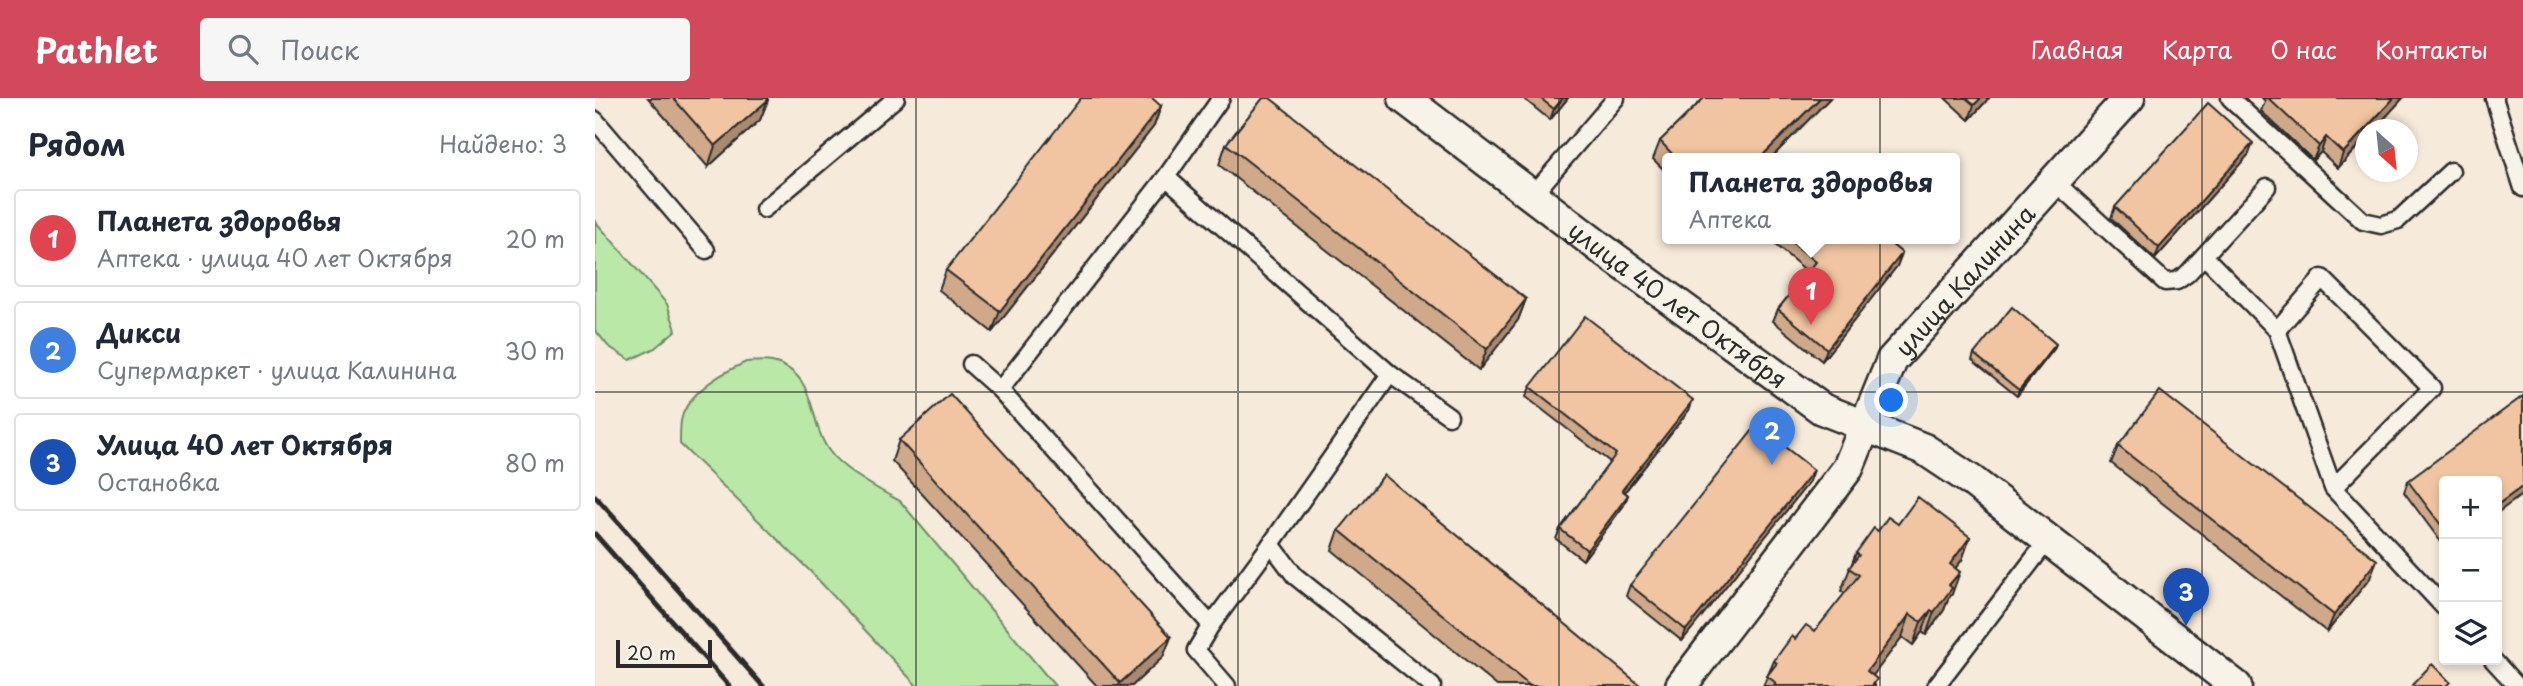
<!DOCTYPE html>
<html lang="ru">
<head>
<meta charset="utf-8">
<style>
  :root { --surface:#fff; --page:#f6f6f7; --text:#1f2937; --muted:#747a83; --line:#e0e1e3; --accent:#d1495b }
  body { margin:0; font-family:"Playpen Sans",sans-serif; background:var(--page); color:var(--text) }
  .controls { position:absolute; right:21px; bottom:21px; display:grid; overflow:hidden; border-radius:7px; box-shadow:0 4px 10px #0003 }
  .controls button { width:63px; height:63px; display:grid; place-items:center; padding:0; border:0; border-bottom:2px solid var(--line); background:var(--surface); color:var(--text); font:35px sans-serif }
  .compass { position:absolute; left:1760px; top:21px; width:63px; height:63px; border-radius:50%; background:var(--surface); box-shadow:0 4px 10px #0003; rotate:153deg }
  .scale { position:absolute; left:21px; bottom:18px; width:96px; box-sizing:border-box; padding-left:7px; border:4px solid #2b2b2b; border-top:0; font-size:19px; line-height:24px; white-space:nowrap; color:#2b2b2b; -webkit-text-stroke:5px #f7f3e8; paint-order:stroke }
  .you { position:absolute; left:1297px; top:303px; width:24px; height:24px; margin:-18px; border:5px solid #fff; border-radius:50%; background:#1a73e8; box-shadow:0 0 0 10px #1a73e833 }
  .badge { display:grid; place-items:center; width:46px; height:46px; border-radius:50%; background:var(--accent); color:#fff; font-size:23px; font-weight:700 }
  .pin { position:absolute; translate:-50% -58px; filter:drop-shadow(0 2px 4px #0008) }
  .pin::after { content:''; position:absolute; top:37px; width:24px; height:21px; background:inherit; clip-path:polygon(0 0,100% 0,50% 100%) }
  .popup { position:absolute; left:1067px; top:55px; width:298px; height:91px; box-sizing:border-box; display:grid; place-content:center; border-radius:7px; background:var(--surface); filter:drop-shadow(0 2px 5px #0005); font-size:23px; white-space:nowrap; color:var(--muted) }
  .popup b { font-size:26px; color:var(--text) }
  .popup::after { content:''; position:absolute; left:50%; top:100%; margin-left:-14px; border:14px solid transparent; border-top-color:var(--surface) }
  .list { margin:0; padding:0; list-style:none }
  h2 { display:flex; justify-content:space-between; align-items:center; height:91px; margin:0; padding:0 28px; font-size:30px }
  h2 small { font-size:23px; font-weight:400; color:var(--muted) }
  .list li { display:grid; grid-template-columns:46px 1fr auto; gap:21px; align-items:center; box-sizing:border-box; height:98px; margin:0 14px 14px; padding:0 14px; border:2px solid var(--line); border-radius:7px }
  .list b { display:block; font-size:26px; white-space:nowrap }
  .list p { margin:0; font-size:23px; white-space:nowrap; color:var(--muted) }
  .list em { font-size:23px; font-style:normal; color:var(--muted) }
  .icon { flex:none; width:38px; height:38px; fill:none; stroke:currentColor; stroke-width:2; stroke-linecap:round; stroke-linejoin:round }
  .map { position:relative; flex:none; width:1928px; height:588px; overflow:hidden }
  header { display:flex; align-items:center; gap:42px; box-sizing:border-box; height:98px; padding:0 35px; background:var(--accent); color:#fff }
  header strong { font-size:33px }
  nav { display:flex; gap:38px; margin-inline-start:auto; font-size:24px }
  .search { width:490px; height:63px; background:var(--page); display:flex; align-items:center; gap:18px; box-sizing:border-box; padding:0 24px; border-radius:7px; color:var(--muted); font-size:26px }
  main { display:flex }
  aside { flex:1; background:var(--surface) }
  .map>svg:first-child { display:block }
  .green { fill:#b9e8a7; stroke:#728a69; stroke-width:2 }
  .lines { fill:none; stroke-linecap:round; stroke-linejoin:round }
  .service-casing { stroke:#2b2b2b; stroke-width:21 }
  .minor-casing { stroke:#2b2b2b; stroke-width:35 }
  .service { stroke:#f7f3e8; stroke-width:16 }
  .minor { stroke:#f7f3e8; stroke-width:30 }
  .rail { stroke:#2b2b2b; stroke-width:5 }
  .wall { fill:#cfa98a; stroke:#2b2b2b; stroke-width:2 }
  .shaded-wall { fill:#a98a71; stroke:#2b2b2b; stroke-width:2 }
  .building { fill:#f1c5a1; stroke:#2b2b2b; stroke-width:2 }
  .grid { fill:none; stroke:#2b2b2b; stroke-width:2; stroke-opacity:0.55 }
  .labels { text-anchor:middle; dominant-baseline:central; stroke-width:6; stroke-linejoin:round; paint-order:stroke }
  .street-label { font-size:24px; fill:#2b2b2b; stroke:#f7f3e8 }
</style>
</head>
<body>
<header>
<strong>Pathlet</strong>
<div class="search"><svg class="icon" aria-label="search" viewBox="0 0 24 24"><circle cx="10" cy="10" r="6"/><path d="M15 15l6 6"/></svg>Поиск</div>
<nav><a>Главная</a><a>Карта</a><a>О нас</a><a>Контакты</a></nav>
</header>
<main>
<aside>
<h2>Рядом<small>Найдено: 3</small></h2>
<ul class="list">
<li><span class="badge" style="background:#e0444e">1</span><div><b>Планета здоровья</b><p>Аптека · улица 40 лет Октября</p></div><em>20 m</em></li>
<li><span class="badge" style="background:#3f7fe0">2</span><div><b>Дикси</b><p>Супермаркет · улица Калинина</p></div><em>30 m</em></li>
<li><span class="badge" style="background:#1a4fb4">3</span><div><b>Улица 40 лет Октября</b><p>Остановка</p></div><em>80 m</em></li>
</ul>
</aside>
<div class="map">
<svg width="1928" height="588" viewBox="0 0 1928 588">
  <rect width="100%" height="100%" fill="#f6eada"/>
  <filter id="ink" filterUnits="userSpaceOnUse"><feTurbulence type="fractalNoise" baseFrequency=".0143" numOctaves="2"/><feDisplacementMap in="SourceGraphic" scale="14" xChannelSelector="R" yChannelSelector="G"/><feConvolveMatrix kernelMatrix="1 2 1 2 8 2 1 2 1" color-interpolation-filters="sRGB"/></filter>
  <g filter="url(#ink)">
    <g class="green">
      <polygon points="0,123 72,206 81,232 60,250 35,262 13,248 0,232"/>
      <path d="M151,264C159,264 169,262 177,264C224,275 212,324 235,354C247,371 286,393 305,403L460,588H322L216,474L85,346C85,338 85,330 86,323C91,295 127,275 151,264Z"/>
    </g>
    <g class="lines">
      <g class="service-casing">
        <g id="service">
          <polyline points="1635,0 1768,123 1786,127 1803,122 1856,73"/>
          <polyline points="1899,0 1928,90"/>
          <polyline points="0,22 111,152"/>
          <polyline points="571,79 795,276 854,318"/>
          <polyline points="1459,83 1570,184 1582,183 1592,176 1672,89"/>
          <polyline points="937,98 1021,0"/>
          <polyline points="169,111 301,0"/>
          <polyline points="1609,158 1682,232"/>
          <polyline points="376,266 405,292 616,527 601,552 632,588"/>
          <polyline points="405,292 571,79 626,0"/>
          <polyline points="1738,390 1837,290 1727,180 1682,232 1738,390 1849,509"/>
          <polyline points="676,446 700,478 837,588"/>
          <polyline points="616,527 676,446 795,276"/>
          <polyline points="1898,562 1922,588"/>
          <polyline points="1341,588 1453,442"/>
        </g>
      </g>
      <g class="minor-casing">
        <g id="minor">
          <path id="s1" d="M809,0L1007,151L1227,311L1329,351L1377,383L1641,588"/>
          <path id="s2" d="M1086,588L1253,370L1297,262L1534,0"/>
        </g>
      </g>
      <use href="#service" class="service"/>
      <use href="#minor" class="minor"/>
      <g class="rail">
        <polyline points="0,398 168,588"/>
        <polyline points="0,436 134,588"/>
      </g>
    </g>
    <g class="wall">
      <polygon points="53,0 172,0 173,2 165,22 113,69"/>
      <polygon points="928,0 973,0 955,22"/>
      <polygon points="1109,0 1235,0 1175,61 1073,61 1073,76 1058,61 1065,43"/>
      <polygon points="1350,0 1394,0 1374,22"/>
      <polygon points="1667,0 1808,0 1743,70 1726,54 1718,62 1666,13 1670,3"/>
      <polygon points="566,8 559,28 397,234 344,192 351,172"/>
      <polygon points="631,46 931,201 923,222 884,272 624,67"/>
      <polygon points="1654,56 1560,161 1516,120 1520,109"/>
      <polygon points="1173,141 1290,141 1307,155 1302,168 1227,263 1178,223 1183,211 1213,174"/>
      <polygon points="1459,251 1422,298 1377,262 1379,256"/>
      <polygon points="935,289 1094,312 1030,394 1033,397 1029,407 988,462 961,441 965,431 1015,364 931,299"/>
      <polygon points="304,342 576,539 568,559 537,588 502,588 297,363"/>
      <polygon points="1523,348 1775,480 1732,534 1516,365"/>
      <polygon points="1215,383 1087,543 1031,498 1035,487"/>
      <polygon points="1813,383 1849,383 1849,448 1809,394"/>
      <polygon points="1303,426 1375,439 1367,462 1360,470 1357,496 1353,501 1349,512 1331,537 1327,534 1318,547 1307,539 1278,577 1280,588 1168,588 1179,563 1200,541 1220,533 1250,495 1246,493 1261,455 1283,433"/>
      <polygon points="744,432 1046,588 902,588 737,452"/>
    </g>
    <g class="shaded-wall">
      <polygon points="968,0 973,0 955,22 959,11"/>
      <polygon points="1225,0 1235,0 1175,61 1164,61"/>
      <polygon points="1386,0 1394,0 1374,22 1379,7"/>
      <polygon points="1799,0 1808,0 1779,32 1770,32 1770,40 1743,70 1748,55"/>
      <polygon points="173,2 165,22 113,69 120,48"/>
      <polygon points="566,8 559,28 397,234 405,213"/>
      <polygon points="1731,39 1726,54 1718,62 1724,48"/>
      <polygon points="1658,45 1654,56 1560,161 1564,150"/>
      <polygon points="1307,155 1302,168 1227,263 1232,251"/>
      <polygon points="931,201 923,222 884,272 892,251"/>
      <polygon points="1461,246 1459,251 1422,298 1424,292"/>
      <polygon points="1098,302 1094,312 1023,402 1027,392"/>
      <polygon points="1219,372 1215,383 1087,543 1091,532"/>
      <polygon points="1928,388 1928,396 1902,415 1902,407"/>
      <polygon points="1033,397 1029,407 988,462 992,452"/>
      <polygon points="1375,439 1367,462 1346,488 1355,466"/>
      <polygon points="1782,462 1775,480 1732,534 1739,517"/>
      <polygon points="1365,474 1357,496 1353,501 1349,512 1331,537 1339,514 1354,487"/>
      <polygon points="1336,512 1327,534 1318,547 1326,524"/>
      <polygon points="1315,516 1307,539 1270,588 1272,573"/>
      <polygon points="576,539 568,559 537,588 524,588 525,585"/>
    </g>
    <g class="building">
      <polygon points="78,0 172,0 173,2 120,48"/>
      <polygon points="486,0 557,0 566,8 405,213 351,172"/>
      <polygon points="668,0 675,0 931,201 892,251 631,46"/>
      <polygon points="945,0 968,0 959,11"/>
      <polygon points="1109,0 1225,0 1164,61 1082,61 1065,43"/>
      <polygon points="1371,0 1386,0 1379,7"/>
      <polygon points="1673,0 1799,0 1748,55 1731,39 1724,48"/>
      <polygon points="1613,5 1658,45 1564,150 1520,109"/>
      <polygon points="1193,141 1290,141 1307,155 1232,251 1183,211 1221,164"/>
      <polygon points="1417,209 1461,246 1424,292 1379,256"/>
      <polygon points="990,218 1098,302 1027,392 1033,397 992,452 965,431 1021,356 935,289"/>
      <polygon points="1565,293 1782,462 1739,517 1523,348"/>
      <polygon points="355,296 576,539 525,585 304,342"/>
      <polygon points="1928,298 1928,388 1902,407 1902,383 1849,383 1849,431 1813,383"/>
      <polygon points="1162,327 1219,372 1091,532 1035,487"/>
      <polygon points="789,377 1046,588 935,588 744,432"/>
      <polygon points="1323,399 1375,439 1355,466 1365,474 1354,487 1357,490 1339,514 1336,512 1326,524 1315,516 1272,573 1282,581 1277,588 1179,588 1181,585 1172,578 1182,565 1179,563 1197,538 1200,541 1211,527 1220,533 1264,477 1254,470 1264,457 1261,455 1279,430 1283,433 1293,419 1303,426"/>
      <polygon points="1837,566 1855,584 1851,588 1818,588 1817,587"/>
    </g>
  </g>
  <path class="grid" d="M321,0V588M643,0V588M964,0V588M1285,0V588M1607,0V588M0,294H1928"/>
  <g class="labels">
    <g class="street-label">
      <text stroke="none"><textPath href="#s2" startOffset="499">улица Калинина</textPath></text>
      <text stroke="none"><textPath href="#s1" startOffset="343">улица 40 лет Октября</textPath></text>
    </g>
  </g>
</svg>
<div class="controls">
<button>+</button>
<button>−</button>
<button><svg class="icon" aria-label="layers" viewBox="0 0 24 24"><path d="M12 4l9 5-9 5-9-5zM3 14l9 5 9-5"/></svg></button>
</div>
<svg class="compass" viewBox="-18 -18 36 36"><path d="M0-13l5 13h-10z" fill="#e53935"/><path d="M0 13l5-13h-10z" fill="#747a83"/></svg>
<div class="scale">20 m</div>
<div class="you"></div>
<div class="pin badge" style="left:1216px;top:227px;background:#e0444e">1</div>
<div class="popup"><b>Планета здоровья</b>Аптека</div>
<div class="pin badge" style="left:1177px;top:367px;background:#3f7fe0">2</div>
<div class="pin badge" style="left:1591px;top:528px;background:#1a4fb4">3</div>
</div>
</main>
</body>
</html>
